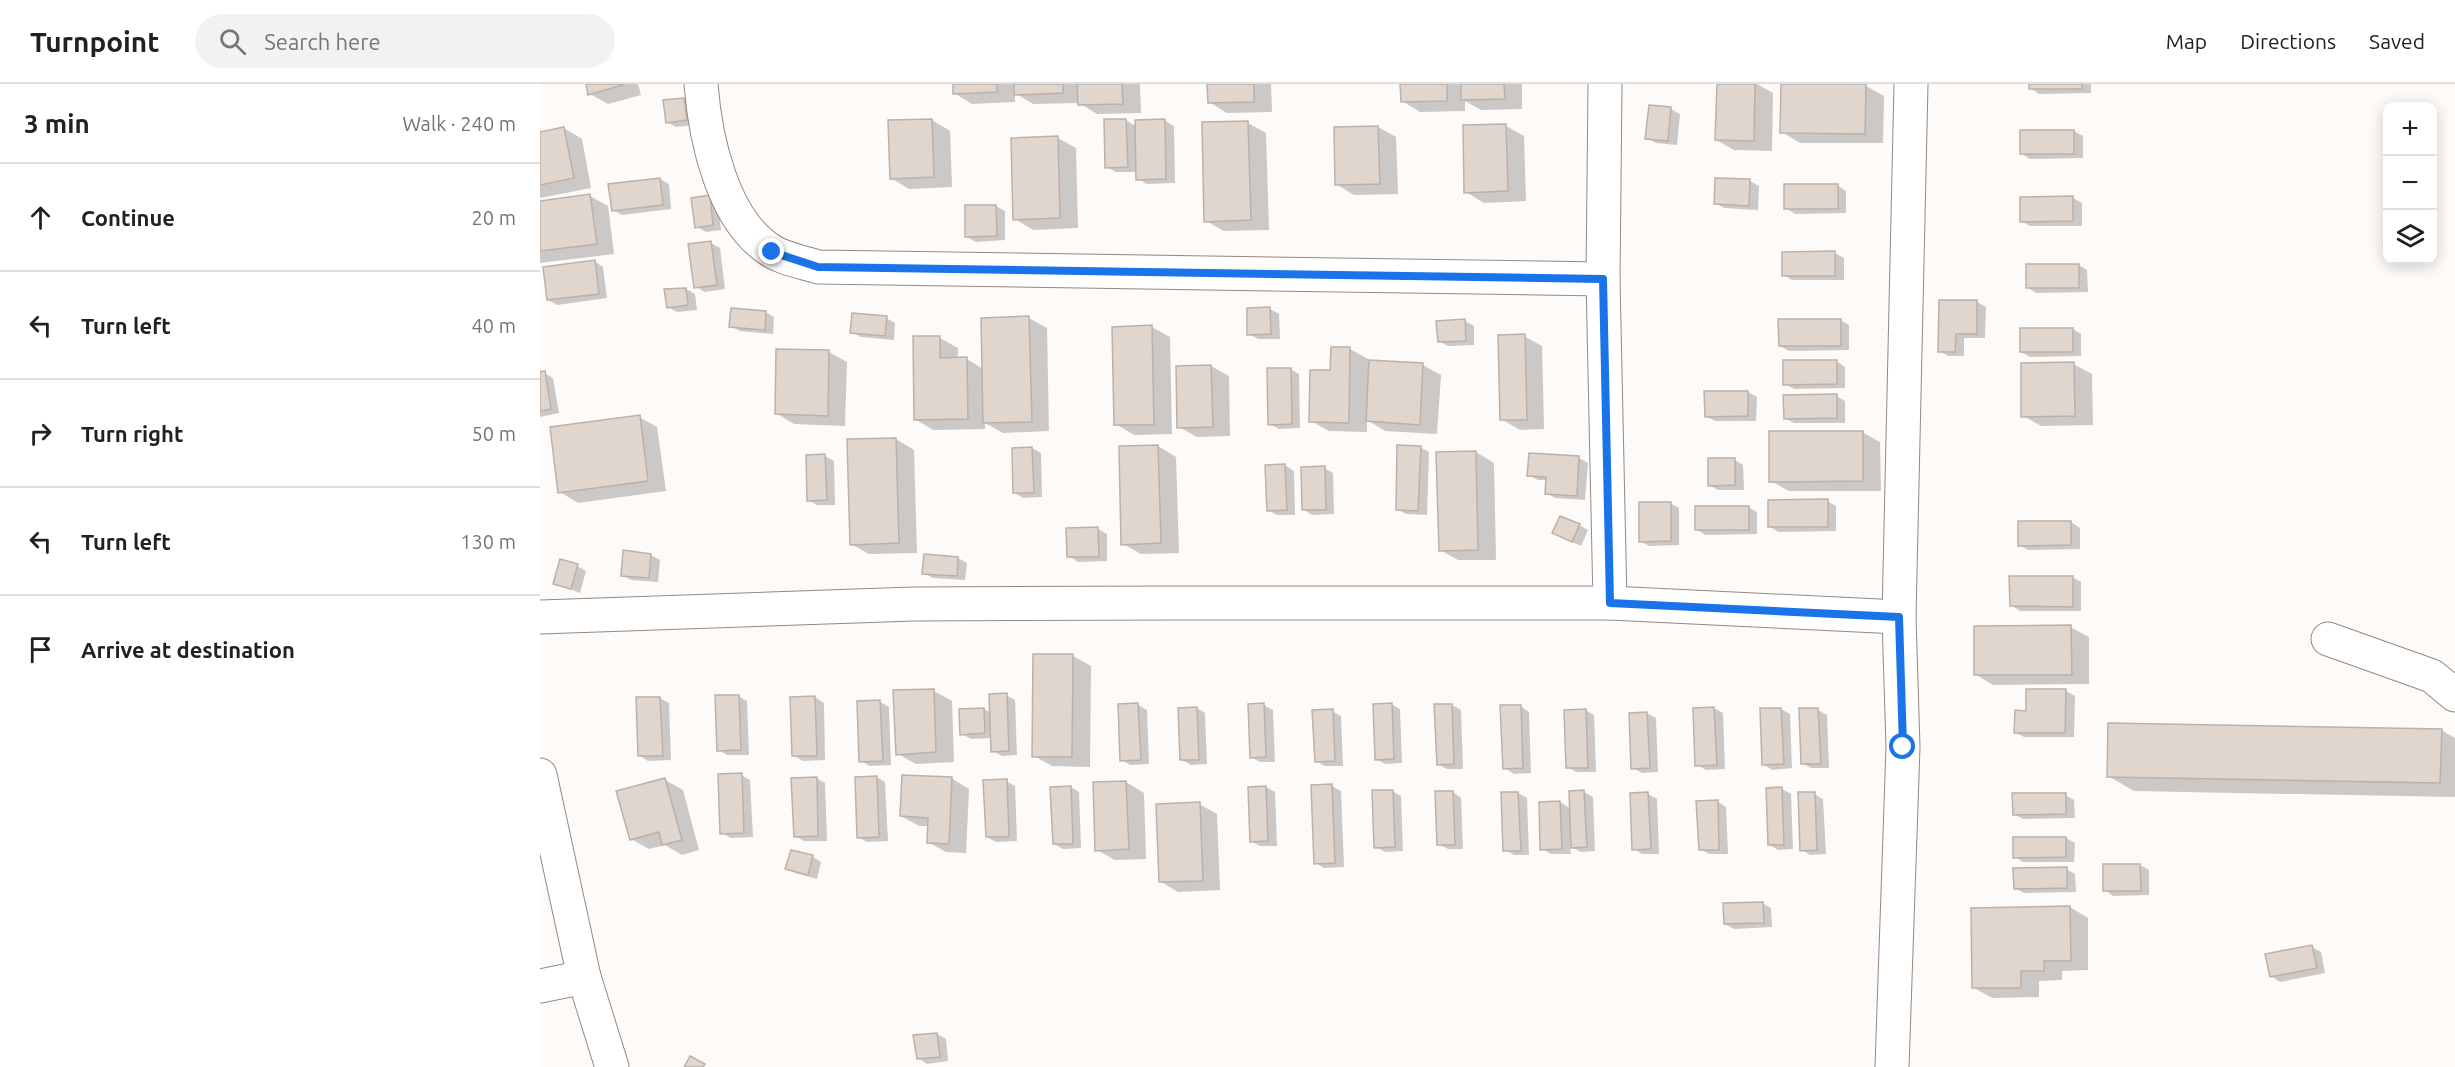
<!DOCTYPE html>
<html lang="en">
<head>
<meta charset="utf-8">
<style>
  :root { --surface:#fff; --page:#f2f2f2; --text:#202124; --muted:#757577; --line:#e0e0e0 }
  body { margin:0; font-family:Ubuntu,sans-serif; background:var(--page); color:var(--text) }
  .controls { position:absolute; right:18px; top:18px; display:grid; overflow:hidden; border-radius:12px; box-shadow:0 3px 15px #0003 }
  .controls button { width:54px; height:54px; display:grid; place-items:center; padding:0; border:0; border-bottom:2px solid var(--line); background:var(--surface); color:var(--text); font:30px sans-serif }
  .stop { position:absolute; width:18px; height:18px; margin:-14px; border:4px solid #1a73e8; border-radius:50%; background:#fff }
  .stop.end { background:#1a73e8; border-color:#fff; box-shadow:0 2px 6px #0008 }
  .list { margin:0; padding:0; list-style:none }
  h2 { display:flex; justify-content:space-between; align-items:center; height:78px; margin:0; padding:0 24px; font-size:26px }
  h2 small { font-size:20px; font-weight:400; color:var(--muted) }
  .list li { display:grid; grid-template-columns:39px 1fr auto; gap:18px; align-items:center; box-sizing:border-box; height:108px; padding:0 24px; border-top:2px solid var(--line) }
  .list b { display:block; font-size:22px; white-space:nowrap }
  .list em { font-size:20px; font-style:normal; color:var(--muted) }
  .icon { flex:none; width:33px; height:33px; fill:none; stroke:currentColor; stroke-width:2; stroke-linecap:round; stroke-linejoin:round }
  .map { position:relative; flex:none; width:1915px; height:983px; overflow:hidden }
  header { display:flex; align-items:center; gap:36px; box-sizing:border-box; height:84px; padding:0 30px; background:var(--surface); border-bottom:2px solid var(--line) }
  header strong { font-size:28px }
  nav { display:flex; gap:33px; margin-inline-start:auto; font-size:21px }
  .search { width:420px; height:54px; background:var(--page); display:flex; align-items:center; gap:15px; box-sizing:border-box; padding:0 21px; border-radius:33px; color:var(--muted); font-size:22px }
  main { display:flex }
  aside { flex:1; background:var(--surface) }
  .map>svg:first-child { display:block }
  .shadow { fill:#0003 }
  .building { fill:#e1d6ce; stroke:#bcb1a9; stroke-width:1.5 }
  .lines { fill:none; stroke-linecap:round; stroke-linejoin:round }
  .minor-casing { stroke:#938982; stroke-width:35 }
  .minor { stroke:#fff; stroke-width:33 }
  .route { stroke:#1a73e8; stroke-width:8 }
</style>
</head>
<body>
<header>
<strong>Turnpoint</strong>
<div class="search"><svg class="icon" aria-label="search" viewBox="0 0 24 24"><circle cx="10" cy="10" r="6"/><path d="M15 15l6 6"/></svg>Search here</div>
<nav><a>Map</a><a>Directions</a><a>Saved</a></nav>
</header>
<main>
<aside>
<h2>3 min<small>Walk · 240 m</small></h2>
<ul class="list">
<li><svg class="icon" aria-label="ahead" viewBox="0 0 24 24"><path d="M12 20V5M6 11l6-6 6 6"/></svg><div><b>Continue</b></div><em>20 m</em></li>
<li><svg class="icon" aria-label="left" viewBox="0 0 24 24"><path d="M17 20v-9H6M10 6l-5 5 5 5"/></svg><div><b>Turn left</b></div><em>40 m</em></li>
<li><svg class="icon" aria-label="right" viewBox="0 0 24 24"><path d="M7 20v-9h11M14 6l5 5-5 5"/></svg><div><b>Turn right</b></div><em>50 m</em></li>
<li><svg class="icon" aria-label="left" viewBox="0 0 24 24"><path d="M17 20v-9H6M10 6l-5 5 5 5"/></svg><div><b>Turn left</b></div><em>130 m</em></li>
<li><svg class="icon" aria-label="arrive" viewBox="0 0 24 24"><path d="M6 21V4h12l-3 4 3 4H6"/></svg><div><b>Arrive at destination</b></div></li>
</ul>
</aside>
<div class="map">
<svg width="1915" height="983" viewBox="0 0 1915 983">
  <rect width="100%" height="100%" fill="#fefaf7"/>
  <g class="shadow">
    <polygon points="47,0 98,0 101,11 68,20 50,10"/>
    <polygon points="414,0 600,0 601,29 557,30 539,19 493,20 475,9 475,18 432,20 414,9"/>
    <polygon points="669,0 731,0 732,28 687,29 669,18"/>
    <polygon points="862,0 982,0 982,25 941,26 925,17 925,27 880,28 862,17"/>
    <polygon points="1178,0 1217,0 1233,9 1232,67 1194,66 1176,56"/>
    <polygon points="1490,0 1551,0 1551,9 1499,10 1490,4"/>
    <polygon points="1326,2 1344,12 1343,59 1260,59 1242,48"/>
    <polygon points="144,15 152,20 155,41 136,43 127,38"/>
    <polygon points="1131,25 1140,30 1137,61 1116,59 1107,54"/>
    <polygon points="392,36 410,47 412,103 369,105 351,94"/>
    <polygon points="586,36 597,43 625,37 634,42 635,99 607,100 598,95 598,88 576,88 567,83"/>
    <polygon points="708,39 726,49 729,146 684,147 666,137"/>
    <polygon points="966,42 984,52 986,117 944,119 926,108"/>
    <polygon points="838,43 856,53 858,110 814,111 796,100"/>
    <polygon points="24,44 42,55 51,104 0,114 0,49"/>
    <polygon points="1534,47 1543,52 1543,74 1490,75 1482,70"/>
    <polygon points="518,54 536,64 538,144 493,146 475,135"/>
    <polygon points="120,95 129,100 131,125 82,131 73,126"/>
    <polygon points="1210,97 1219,102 1218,126 1184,124 1176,119"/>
    <polygon points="1297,101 1306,107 1306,129 1255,130 1246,124"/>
    <polygon points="50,112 68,122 74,170 0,179 0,119"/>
    <polygon points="169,113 178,118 181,146 166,148 157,143"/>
    <polygon points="1533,114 1542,119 1542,142 1490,142 1481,137"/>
    <polygon points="456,122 465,127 465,156 436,158 427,153"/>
    <polygon points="171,159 180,164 185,205 165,208 156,203"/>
    <polygon points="1295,169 1304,174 1304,196 1252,196 1244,191"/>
    <polygon points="54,177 63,183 67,214 17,221 8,216"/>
    <polygon points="1539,181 1547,186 1548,208 1496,209 1487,203"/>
    <polygon points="146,205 155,210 157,226 137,228 128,223"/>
    <polygon points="1437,218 1446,223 1445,254 1424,254 1424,272 1408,272 1400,267"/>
    <polygon points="730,225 739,230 740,255 718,255 709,250"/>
    <polygon points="225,228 234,233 233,250 200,247 191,242"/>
    <polygon points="346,234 355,239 354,256 321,253 312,248"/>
    <polygon points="489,234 507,244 509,347 463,349 445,339 445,345 393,346 375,335 375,254 400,254 418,264 418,275 427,275 443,285"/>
    <polygon points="1300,236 1309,241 1309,266 1249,267 1240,262"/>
    <polygon points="925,237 934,242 934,261 908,262 899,257"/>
    <polygon points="612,243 630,253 632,350 594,351 576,340"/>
    <polygon points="1533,245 1541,250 1541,272 1490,273 1481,268"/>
    <polygon points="984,252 1002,262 1004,345 980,346 961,335"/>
    <polygon points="792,265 810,265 828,275 828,277 883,281 901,291 897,350 845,347 827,336 827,348 789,347 771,337 791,287"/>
    <polygon points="289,268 307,278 305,342 254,340 236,329"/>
    <polygon points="1296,277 1305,283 1305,304 1254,305 1245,300"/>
    <polygon points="1533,280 1552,290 1553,341 1501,342 1483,332"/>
    <polygon points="671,282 689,292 690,352 657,353 639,343 638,284"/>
    <polygon points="750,285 759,290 760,344 739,345 730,340"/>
    <polygon points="4,289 13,294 19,329 0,333 0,290"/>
    <polygon points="1208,308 1217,313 1216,337 1175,337 1166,332"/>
    <polygon points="1296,312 1305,317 1305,339 1254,339 1245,334"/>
    <polygon points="99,333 117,343 126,407 38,419 20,408"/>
    <polygon points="1322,348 1340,358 1341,407 1249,407 1231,397"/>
    <polygon points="356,355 374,366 377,469 329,470 311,460"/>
    <polygon points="618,362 636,373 639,469 601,470 583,460"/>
    <polygon points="880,363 889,368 887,431 866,430 857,425"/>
    <polygon points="492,364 501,369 502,413 483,414 475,409"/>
    <polygon points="936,368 954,379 956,476 918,476 900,466"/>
    <polygon points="285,372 294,377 295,421 277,421 268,416"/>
    <polygon points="1039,374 1048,379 1045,416 1015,414 1006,409 1007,396 998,396 989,391"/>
    <polygon points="1195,376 1203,381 1204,406 1178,406 1169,401"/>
    <polygon points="745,381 754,387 755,431 737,431 728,426"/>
    <polygon points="784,384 793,389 794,430 772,431 763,425"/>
    <polygon points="1287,417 1296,422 1296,447 1239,448 1230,443"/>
    <polygon points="1130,419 1139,424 1139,461 1109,462 1100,457"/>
    <polygon points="1208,423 1217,428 1217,450 1165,451 1156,445"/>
    <polygon points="1531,438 1540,444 1540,465 1488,466 1479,461"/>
    <polygon points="1039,441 1048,446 1041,462 1023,454"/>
    <polygon points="558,445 567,450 567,477 538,478 529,472"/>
    <polygon points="111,471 120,476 118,498 91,496 82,491"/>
    <polygon points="418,474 427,479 425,496 393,494 384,489"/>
    <polygon points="37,482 46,487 40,509 15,499"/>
    <polygon points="1532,493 1541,498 1541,527 1480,527 1471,521"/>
    <polygon points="1530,543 1549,553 1549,600 1453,601 1435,590"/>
    <polygon points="533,572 551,582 550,683 512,682 494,672"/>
    <polygon points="394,607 412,617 414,678 376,680 358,670"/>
    <polygon points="1526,607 1535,612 1534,653 1484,653 1475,648 1487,628"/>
    <polygon points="466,611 475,616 477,671 462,672 453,667 452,654 431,655 422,650 444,625 451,629"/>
    <polygon points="198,612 207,617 209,671 187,671 179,666"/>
    <polygon points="275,613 284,619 285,676 263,677 254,672"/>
    <polygon points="120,614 129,619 131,676 108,677 100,672"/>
    <polygon points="340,618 349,623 351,681 330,682 321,677"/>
    <polygon points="851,620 860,625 862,679 845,680 836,675"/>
    <polygon points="598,621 607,626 609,680 590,681 582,676"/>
    <polygon points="724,621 733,626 735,678 720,678 711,673"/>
    <polygon points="912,621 921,626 923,685 907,685 898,680"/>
    <polygon points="980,622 989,628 991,689 974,690 965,684"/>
    <polygon points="657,624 665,629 667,680 651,681 642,676"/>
    <polygon points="1174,624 1183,629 1185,685 1166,686 1157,681"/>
    <polygon points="1241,625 1250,630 1252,684 1232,686 1223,680"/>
    <polygon points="1045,626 1054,631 1056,688 1036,688 1028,683"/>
    <polygon points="1278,626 1287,631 1289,684 1271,684 1262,679"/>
    <polygon points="792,627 801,632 803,682 785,682 776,677"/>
    <polygon points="1107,629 1116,634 1118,688 1102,689 1093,684 1091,630"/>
    <polygon points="1901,646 1915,654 1915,713 1594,707 1568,692"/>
    <polygon points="201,691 210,696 213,753 191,754 182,749"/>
    <polygon points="336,693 345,698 348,757 327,758 318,753"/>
    <polygon points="276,694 285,699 287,757 264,757 255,752"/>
    <polygon points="411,694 429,705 426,769 406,768 388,758 389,742 379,742 361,732"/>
    <polygon points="125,696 143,706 159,766 142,771 125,761 109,765 91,755"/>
    <polygon points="466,697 475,702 477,757 456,758 447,753"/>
    <polygon points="586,698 604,709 606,775 575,776 557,766"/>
    <polygon points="792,702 801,707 804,783 784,784 776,779 773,703"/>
    <polygon points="531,703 539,708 541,764 523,765 514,760"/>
    <polygon points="726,703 735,708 737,762 720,762 711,757"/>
    <polygon points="1242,705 1251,710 1253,765 1238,766 1230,761"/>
    <polygon points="852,707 861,712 863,767 845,768 836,763"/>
    <polygon points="913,708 921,714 923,765 908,765 899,760"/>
    <polygon points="1044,708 1053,713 1055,767 1041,768 1030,762 1031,770 1011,770 1002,765 1020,718 1031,725"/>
    <polygon points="978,709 987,714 989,771 974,771 965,766"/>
    <polygon points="1108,710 1117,715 1119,770 1102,770 1094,765"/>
    <polygon points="1274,710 1283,715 1286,770 1270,771 1262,766"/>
    <polygon points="1525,711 1534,716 1535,734 1483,735 1474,730"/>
    <polygon points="1177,717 1186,723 1188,770 1169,770 1160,765"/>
    <polygon points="659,720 677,730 680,806 638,808 620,797"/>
    <polygon points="1526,754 1535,759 1534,778 1483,778 1475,773"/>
    <polygon points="252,767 273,773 281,778 277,795 255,789 247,784"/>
    <polygon points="1600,781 1609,786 1609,811 1573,812 1565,806"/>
    <polygon points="1526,785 1535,790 1536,808 1484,809 1475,804"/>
    <polygon points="1222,819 1231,824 1232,843 1194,845 1185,840"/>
    <polygon points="1530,823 1548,834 1548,886 1522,887 1522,896 1499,897 1499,913 1452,914 1434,904"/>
    <polygon points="1772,863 1781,868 1785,889 1740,898 1731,892"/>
    <polygon points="397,950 406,955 408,977 387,980 378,974"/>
  </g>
  <g class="building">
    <polygon points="46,0 83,0 83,1 48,11"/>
    <polygon points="413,0 457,0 457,8 413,10"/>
    <polygon points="474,0 523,0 523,9 474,11"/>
    <polygon points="537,0 582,0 583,20 538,21"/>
    <polygon points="667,0 714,0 714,18 668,19"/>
    <polygon points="860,0 907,0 907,17 861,18"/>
    <polygon points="921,0 964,0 965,15 921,16"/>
    <polygon points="1177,0 1215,0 1214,57 1175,56"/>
    <polygon points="1241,0 1326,0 1325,50 1240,49"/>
    <rect x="1489" y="0" width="53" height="5"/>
    <polygon points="144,14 147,36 126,39 123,16"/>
    <polygon points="1109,21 1131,23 1128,57 1105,55"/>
    <polygon points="392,35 394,93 350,95 348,36"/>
    <polygon points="564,35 586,35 588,83 565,84"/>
    <polygon points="625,35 626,95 596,96 595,36"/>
    <polygon points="708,37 711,136 664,138 662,38"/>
    <polygon points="966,40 968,107 924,109 923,41"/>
    <polygon points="838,42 840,100 795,101 794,43"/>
    <polygon points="24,43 34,94 0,101 0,48"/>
    <rect x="1480" y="46" width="54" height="24"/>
    <polygon points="518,52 520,134 473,136 471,54"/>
    <polygon points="120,94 123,121 72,127 68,100"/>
    <polygon points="1175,94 1210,95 1209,122 1174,120"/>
    <rect x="1244" y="100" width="54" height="25"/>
    <polygon points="50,110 57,160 0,167 0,117"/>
    <polygon points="170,111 173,141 155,144 151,114"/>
    <polygon points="1533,112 1533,137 1480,138 1480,113"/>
    <polygon points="425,121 456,121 457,152 425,153"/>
    <polygon points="171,157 177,201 154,204 148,160"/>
    <polygon points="1295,167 1295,192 1242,192 1242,168"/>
    <polygon points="55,176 59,210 7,216 3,183"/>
    <rect x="1486" y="180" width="53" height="24"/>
    <polygon points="146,204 148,221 127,224 124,205"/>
    <polygon points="1399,216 1437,216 1437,250 1416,250 1415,268 1398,268"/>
    <polygon points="730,223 731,250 707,251 707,224"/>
    <polygon points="191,224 226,227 225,246 189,243"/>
    <polygon points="312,229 347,232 345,252 310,249"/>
    <polygon points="489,232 492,338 443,339 441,234"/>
    <polygon points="925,235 926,257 898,258 896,237"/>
    <polygon points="1238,235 1301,235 1301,262 1239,262"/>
    <polygon points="612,241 614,341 574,341 572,243"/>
    <rect x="1480" y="244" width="53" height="24"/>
    <polygon points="985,250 987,336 960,336 958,251"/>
    <polygon points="373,252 400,252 400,274 427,273 428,335 374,336"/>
    <polygon points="791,263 810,263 809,339 769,338 770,286 790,286"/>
    <polygon points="236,265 289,266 288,332 235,330"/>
    <polygon points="829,276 883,279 880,341 826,337"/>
    <polygon points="1243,276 1297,276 1297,300 1243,301"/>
    <polygon points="1534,278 1535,332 1481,333 1481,279"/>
    <polygon points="671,281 673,343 637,344 636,282"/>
    <polygon points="727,284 751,284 752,340 728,341"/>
    <polygon points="5,287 11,325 0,327 0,288"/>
    <polygon points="1164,307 1208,307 1208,332 1165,333"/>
    <polygon points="1297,310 1297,334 1244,335 1243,311"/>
    <polygon points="100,331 108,397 18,409 10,343"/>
    <polygon points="1229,347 1323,347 1323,397 1229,398"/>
    <polygon points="356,354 359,459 310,461 307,355"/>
    <polygon points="618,361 621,459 581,461 579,362"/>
    <polygon points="857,361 881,362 878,427 856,426"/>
    <polygon points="492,363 494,409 473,409 472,364"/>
    <polygon points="936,367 938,466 899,467 896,368"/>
    <polygon points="989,369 1039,372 1037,412 1005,410 1006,393 987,392"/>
    <polygon points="285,370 287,416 267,417 266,371"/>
    <polygon points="1168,374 1195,374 1195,401 1168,402"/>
    <polygon points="745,380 747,426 727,427 725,381"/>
    <polygon points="785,382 786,426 762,426 761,383"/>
    <polygon points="1288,415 1288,443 1228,443 1228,416"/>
    <polygon points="1099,418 1131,418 1131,457 1099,458"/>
    <rect x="1155" y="422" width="54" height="24"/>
    <polygon points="1020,432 1040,440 1032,458 1012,449"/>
    <polygon points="1478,437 1531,437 1531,461 1478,462"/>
    <polygon points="558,443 559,473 527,473 526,444"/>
    <polygon points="83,466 111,470 109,494 81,492"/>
    <polygon points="384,470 418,473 417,492 382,490"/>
    <polygon points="20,475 38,480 31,505 13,500"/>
    <polygon points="1469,492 1533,492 1533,523 1470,522"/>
    <polygon points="1531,541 1532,591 1434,591 1434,542"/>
    <polygon points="493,570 533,570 532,673 492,673"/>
    <polygon points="394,605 396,668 356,671 353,606"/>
    <polygon points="1486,605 1526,605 1525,649 1474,649 1475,626 1486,627"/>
    <polygon points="467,609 469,667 451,668 449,610"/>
    <polygon points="175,611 199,611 201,666 177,667"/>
    <polygon points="275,612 277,672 252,672 250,613"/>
    <polygon points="96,613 120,613 123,672 98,672"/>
    <polygon points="340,616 343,677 319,678 317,617"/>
    <polygon points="598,619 601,676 580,677 578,620"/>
    <polygon points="724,619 726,673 710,674 708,620"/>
    <polygon points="852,619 854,675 835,676 833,620"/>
    <polygon points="894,620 912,620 914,680 897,681"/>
    <polygon points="960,621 981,621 983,684 963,685"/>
    <polygon points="657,623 659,676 640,676 638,624"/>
    <polygon points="1174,623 1177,681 1155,682 1153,624"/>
    <polygon points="444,624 445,649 420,651 419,625"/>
    <polygon points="1220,624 1241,624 1244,680 1222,681"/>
    <polygon points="1259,624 1278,624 1281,680 1261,680"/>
    <polygon points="793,625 795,677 775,678 772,626"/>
    <polygon points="1046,625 1048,684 1026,684 1024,626"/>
    <polygon points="1107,628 1110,684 1091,685 1089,629"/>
    <polygon points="1568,639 1902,645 1900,699 1567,693"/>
    <polygon points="202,689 204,749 180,750 178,690"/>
    <polygon points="362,691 412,693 409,760 387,759 388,734 360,732"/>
    <polygon points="337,692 339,753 317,754 315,693"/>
    <polygon points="277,693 278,752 254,753 251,694"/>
    <polygon points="125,694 142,756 122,761 119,748 90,756 76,707"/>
    <polygon points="467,695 469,753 446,753 443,696"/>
    <polygon points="586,697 589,765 555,767 553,698"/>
    <polygon points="792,700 795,779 774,780 771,701"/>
    <polygon points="531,702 533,760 513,760 510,703"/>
    <polygon points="726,702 728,757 710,758 708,703"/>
    <polygon points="1242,703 1244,761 1228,761 1226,704"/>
    <polygon points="832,706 853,706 855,763 834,764"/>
    <polygon points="1044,706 1047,763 1031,764 1029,707"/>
    <polygon points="895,707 913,707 915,761 897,761"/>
    <polygon points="961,708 978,708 981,767 963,767"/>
    <polygon points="1108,708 1111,765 1092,766 1090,709"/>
    <polygon points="1258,708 1275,708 1277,766 1260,767"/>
    <polygon points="1472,709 1526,709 1526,730 1473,731"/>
    <polygon points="1178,716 1179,766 1159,766 1156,717"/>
    <polygon points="1020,717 1022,765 1000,766 999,718"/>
    <polygon points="660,718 663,797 619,798 616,720"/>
    <polygon points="1473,753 1526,753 1526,773 1473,774"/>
    <polygon points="251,766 273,771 268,791 245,785"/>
    <polygon points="1563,780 1600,780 1601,807 1563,807"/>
    <polygon points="1527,783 1527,804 1474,805 1473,784"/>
    <polygon points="1223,818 1224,839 1184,840 1183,819"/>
    <polygon points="1530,822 1531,877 1504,877 1504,887 1481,887 1481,904 1432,904 1431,824"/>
    <polygon points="1772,861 1777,884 1730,893 1725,870"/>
    <polygon points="397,949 400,973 377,975 373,951"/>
    <polygon points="150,972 165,980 163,983 144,983"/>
  </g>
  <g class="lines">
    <g class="minor-casing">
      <g id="minor">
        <path d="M161,0C165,53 182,135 230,166C243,175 263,178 278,183L1063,195"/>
        <polyline points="1065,0 1063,195 1070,519"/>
        <polyline points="0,533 373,520 634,519 1070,519 1359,533"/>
        <polyline points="1788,555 1892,592 1915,611"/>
        <polyline points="0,691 44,893 72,983"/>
        <polyline points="0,902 44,893"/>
        <polyline points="1352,983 1363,663 1359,533 1371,0"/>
      </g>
    </g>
    <use href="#minor" class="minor"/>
  </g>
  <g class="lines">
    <polyline class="route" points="232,168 278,183 1063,195 1070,519 1359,533 1363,663"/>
  </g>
</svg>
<div class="controls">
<button>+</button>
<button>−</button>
<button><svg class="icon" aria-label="layers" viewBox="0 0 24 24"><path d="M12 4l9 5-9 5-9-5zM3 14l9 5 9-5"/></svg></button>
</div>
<div class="stop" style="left:1363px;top:663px"></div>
<div class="stop end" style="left:232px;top:168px"></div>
</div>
</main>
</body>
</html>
